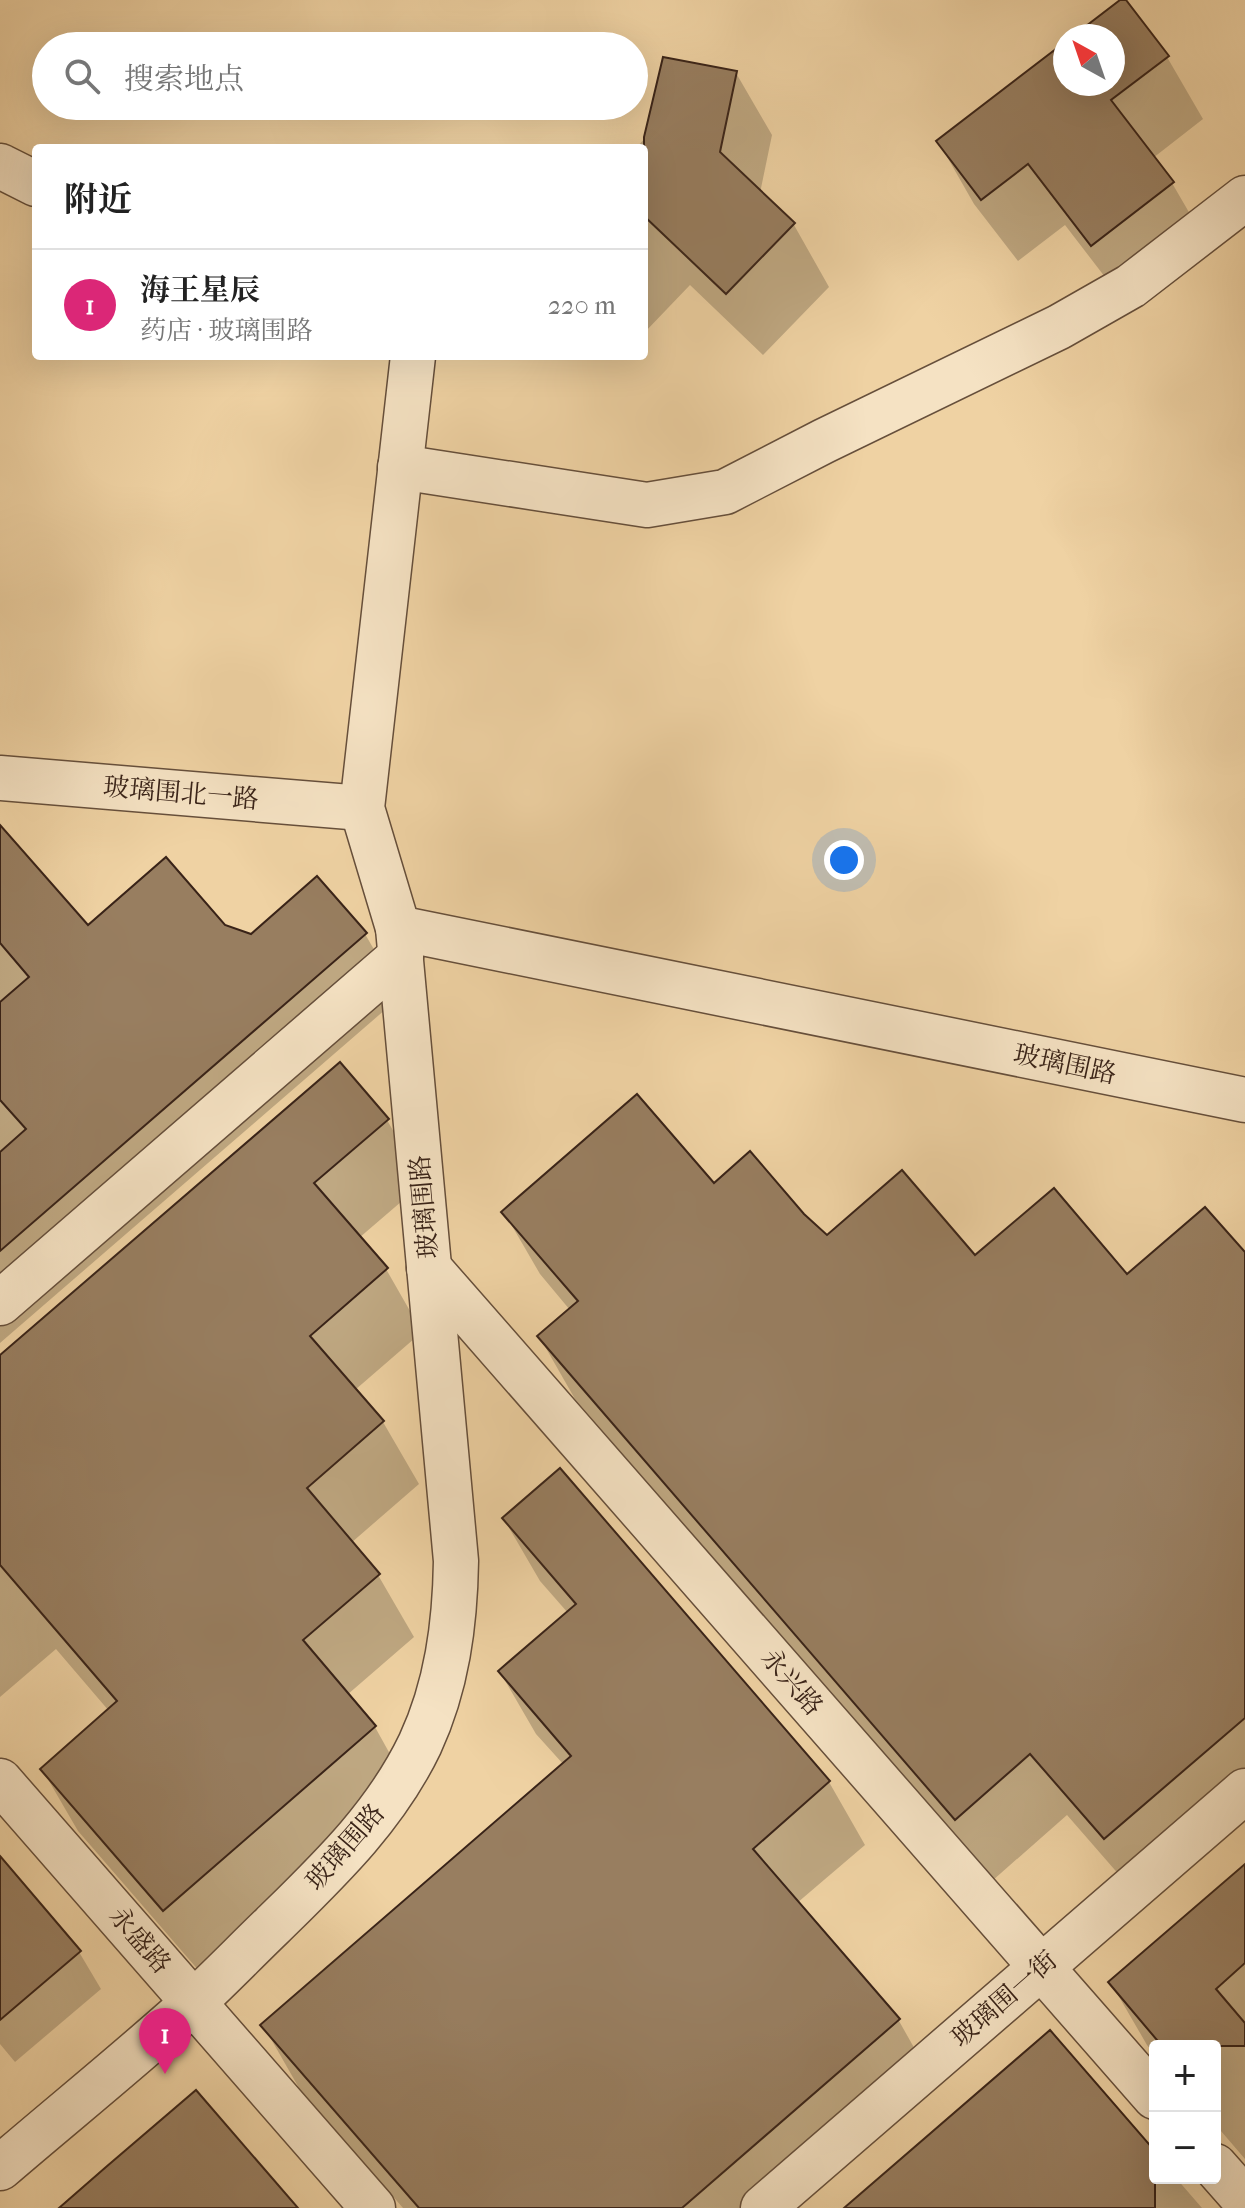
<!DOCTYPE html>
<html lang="zh">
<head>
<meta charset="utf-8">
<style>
  :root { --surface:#fff; --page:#f2f2f2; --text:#222; --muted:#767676; --line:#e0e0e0; --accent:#db2777 }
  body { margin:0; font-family:"IM FELL French Canon","Noto Serif SC",serif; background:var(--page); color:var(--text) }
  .controls { position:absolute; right:24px; bottom:24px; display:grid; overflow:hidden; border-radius:8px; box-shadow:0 8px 32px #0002 }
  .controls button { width:72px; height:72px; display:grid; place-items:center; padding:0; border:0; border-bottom:2px solid var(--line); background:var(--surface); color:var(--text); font:40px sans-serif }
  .compass { position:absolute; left:1053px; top:24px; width:72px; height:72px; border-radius:50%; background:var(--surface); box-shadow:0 8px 32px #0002; rotate:320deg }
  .you { position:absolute; left:844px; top:860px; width:28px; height:28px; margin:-20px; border:6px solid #fff; border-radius:50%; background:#1a73e8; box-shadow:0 0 0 12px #1a73e833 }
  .badge { display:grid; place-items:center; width:52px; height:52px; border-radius:50%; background:var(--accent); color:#fff; font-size:26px; font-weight:700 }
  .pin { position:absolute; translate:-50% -66px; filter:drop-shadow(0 2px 4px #0008) }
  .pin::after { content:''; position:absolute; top:42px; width:28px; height:24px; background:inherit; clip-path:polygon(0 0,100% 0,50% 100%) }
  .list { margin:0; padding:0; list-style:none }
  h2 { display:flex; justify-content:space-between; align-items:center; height:104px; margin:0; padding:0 32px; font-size:34px }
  h2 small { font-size:26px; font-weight:400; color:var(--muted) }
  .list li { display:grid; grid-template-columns:52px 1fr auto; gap:24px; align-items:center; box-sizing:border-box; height:112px; padding:0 32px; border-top:2px solid var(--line) }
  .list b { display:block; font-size:30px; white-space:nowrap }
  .list p { margin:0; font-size:26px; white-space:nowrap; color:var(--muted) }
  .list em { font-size:26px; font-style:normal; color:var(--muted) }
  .icon { flex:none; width:44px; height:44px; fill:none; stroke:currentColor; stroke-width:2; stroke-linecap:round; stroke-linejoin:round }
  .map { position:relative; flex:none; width:1245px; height:2208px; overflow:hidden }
  .search { position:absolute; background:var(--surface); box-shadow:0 8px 32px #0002; left:32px; top:32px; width:616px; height:88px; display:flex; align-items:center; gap:20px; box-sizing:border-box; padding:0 28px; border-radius:44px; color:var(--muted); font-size:30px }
  .panel { position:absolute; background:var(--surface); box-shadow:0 8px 32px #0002; left:32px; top:144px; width:616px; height:216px; border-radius:8px }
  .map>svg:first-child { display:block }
  .shadow { fill:#0003 }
  .building { fill:#987e60; stroke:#392318; stroke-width:2 }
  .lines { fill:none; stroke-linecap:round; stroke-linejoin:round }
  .minor-casing { stroke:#664f3b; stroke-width:47 }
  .minor { stroke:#f5e2c3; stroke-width:44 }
  .labels { text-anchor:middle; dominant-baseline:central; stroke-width:6; stroke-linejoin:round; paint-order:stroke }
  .street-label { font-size:26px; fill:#392318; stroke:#f5e2c3 }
</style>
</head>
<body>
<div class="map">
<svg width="1245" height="2208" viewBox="0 0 1245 2208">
  <rect width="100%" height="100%" fill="#efd2a3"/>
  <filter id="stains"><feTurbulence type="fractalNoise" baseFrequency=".0025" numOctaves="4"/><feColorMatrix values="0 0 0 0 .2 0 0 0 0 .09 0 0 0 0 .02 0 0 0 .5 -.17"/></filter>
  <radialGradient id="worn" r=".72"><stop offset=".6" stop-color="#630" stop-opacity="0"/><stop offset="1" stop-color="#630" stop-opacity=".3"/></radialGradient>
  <g class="shadow">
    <polygon points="1123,0 1167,57 1203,119 1153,158 1172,183 1208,245 1128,307 1065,225 1018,261 974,204 938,141 1065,44 1065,84 1113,84 1113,36 1076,36"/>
    <polygon points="736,73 772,135 760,193 794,225 829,287 763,355 690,285 644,333 644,148 636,148 648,135"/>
    <polygon points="0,856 87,928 224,927 251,936 365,934 401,996 0,1343"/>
    <polygon points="387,1120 423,1183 359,1238 386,1269 422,1332 355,1390 383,1422 419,1484 351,1543 378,1575 414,1637 347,1695 375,1727 410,1790 200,1972 78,1831 42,1769 109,1711 56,1649 0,1697 0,1358"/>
    <polygon points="714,1185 803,1215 827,1238 975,1258 1126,1276 1245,1256 1245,1811 1141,1900 1067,1815 992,1881 575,1399 539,1336 570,1310 540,1274 504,1212"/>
    <polygon points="560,1471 829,1782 865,1845 797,1903 899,2021 934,2083 790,2208 403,2208 299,2088 263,2025 564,1765 536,1734 500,1672 568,1613 540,1581 504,1519"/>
    <polygon points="0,1859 79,1952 101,1989 15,2062 0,2044"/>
    <polygon points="1245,1867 1245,2159 1215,2124 1215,2046 1155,2046 1155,2055 1147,2045 1111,1983"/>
    <polygon points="1155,2153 1155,2178 1176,2178 1202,2208 846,2208"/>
  </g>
  <g class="building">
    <polygon points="1120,0 1126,0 1169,56 1111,100 1174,182 1091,246 1028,164 981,200 936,141 1065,42 1065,84 1113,84 1113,36 1073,36"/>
    <polygon points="663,57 737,71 720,152 795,223 726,294 644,216 644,137"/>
    <polygon points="0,825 88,925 166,857 225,925 251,934 317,876 367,933 0,1251 0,1152 26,1129 0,1100 0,1002 29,977 0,943"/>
    <polygon points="340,1062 389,1119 314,1183 388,1268 310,1336 384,1421 307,1488 380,1574 303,1640 376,1726 163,1911 40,1769 117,1701 0,1565 0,1355"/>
    <polygon points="637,1094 714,1183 750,1151 804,1214 827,1235 902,1170 975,1255 1054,1188 1127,1274 1205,1207 1245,1252 1245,1718 1104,1839 1030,1754 955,1820 537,1336 578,1301 501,1212"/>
    <polygon points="560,1468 830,1781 753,1849 900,2019 682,2208 419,2208 260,2025 571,1756 498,1671 576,1604 502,1518"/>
    <polygon points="0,1856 81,1951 0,2020"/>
    <polygon points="1245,1864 1245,1963 1216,1989 1245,2023 1245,2046 1162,2046 1108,1982"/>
    <polygon points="1050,2030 1155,2151 1155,2208 844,2208"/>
    <polygon points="196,2090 298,2208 59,2208 106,2167"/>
  </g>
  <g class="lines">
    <g class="minor-casing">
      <g id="minor">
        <polyline points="0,166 36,184"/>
        <polyline points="400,467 647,505 725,492 824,441 1059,327 1131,286 1245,198"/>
        <polyline points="0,778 362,808"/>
        <polyline points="398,928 362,808 413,356"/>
        <polyline points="429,1268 1155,2097"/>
        <polyline points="0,1303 401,956"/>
        <polyline points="0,1781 373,2208"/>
        <polyline points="1215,2166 1245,2200"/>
        <path d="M0,2168C64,2113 131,2059 194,2002C220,1978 246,1951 272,1926C329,1870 385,1817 420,1744C447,1686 455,1624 456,1561L398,928L1245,1100"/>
        <polyline points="763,2208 1245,1791"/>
      </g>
    </g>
    <use href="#minor" class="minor"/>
  </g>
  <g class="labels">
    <g class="street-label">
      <text transform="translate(181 793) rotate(5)">玻璃围北一路</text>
      <text transform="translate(1065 1064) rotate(12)">玻璃围路</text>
      <text transform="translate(424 1207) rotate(-95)">玻璃围路</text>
      <text transform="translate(792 1682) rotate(49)">永兴路</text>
      <text transform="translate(345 1847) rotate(-49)">玻璃围路</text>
      <text transform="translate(140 1940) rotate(49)">永盛路</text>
      <text transform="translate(1004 1999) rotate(-41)">玻璃围一街</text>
    </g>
  </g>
  <rect width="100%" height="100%" filter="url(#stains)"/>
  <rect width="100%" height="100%" fill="url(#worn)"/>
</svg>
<div class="controls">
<button>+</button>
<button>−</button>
</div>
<svg class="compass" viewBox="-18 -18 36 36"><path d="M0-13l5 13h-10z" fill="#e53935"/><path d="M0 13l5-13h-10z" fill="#767676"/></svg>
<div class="you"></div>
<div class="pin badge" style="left:165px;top:2074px">1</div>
<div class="search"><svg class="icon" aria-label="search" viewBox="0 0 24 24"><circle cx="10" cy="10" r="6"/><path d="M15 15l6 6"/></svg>搜索地点</div>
<section class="panel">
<h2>附近<small></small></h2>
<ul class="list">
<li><span class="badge">1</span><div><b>海王星辰</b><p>药店 · 玻璃围路</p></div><em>220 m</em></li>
</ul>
</section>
</div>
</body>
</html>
